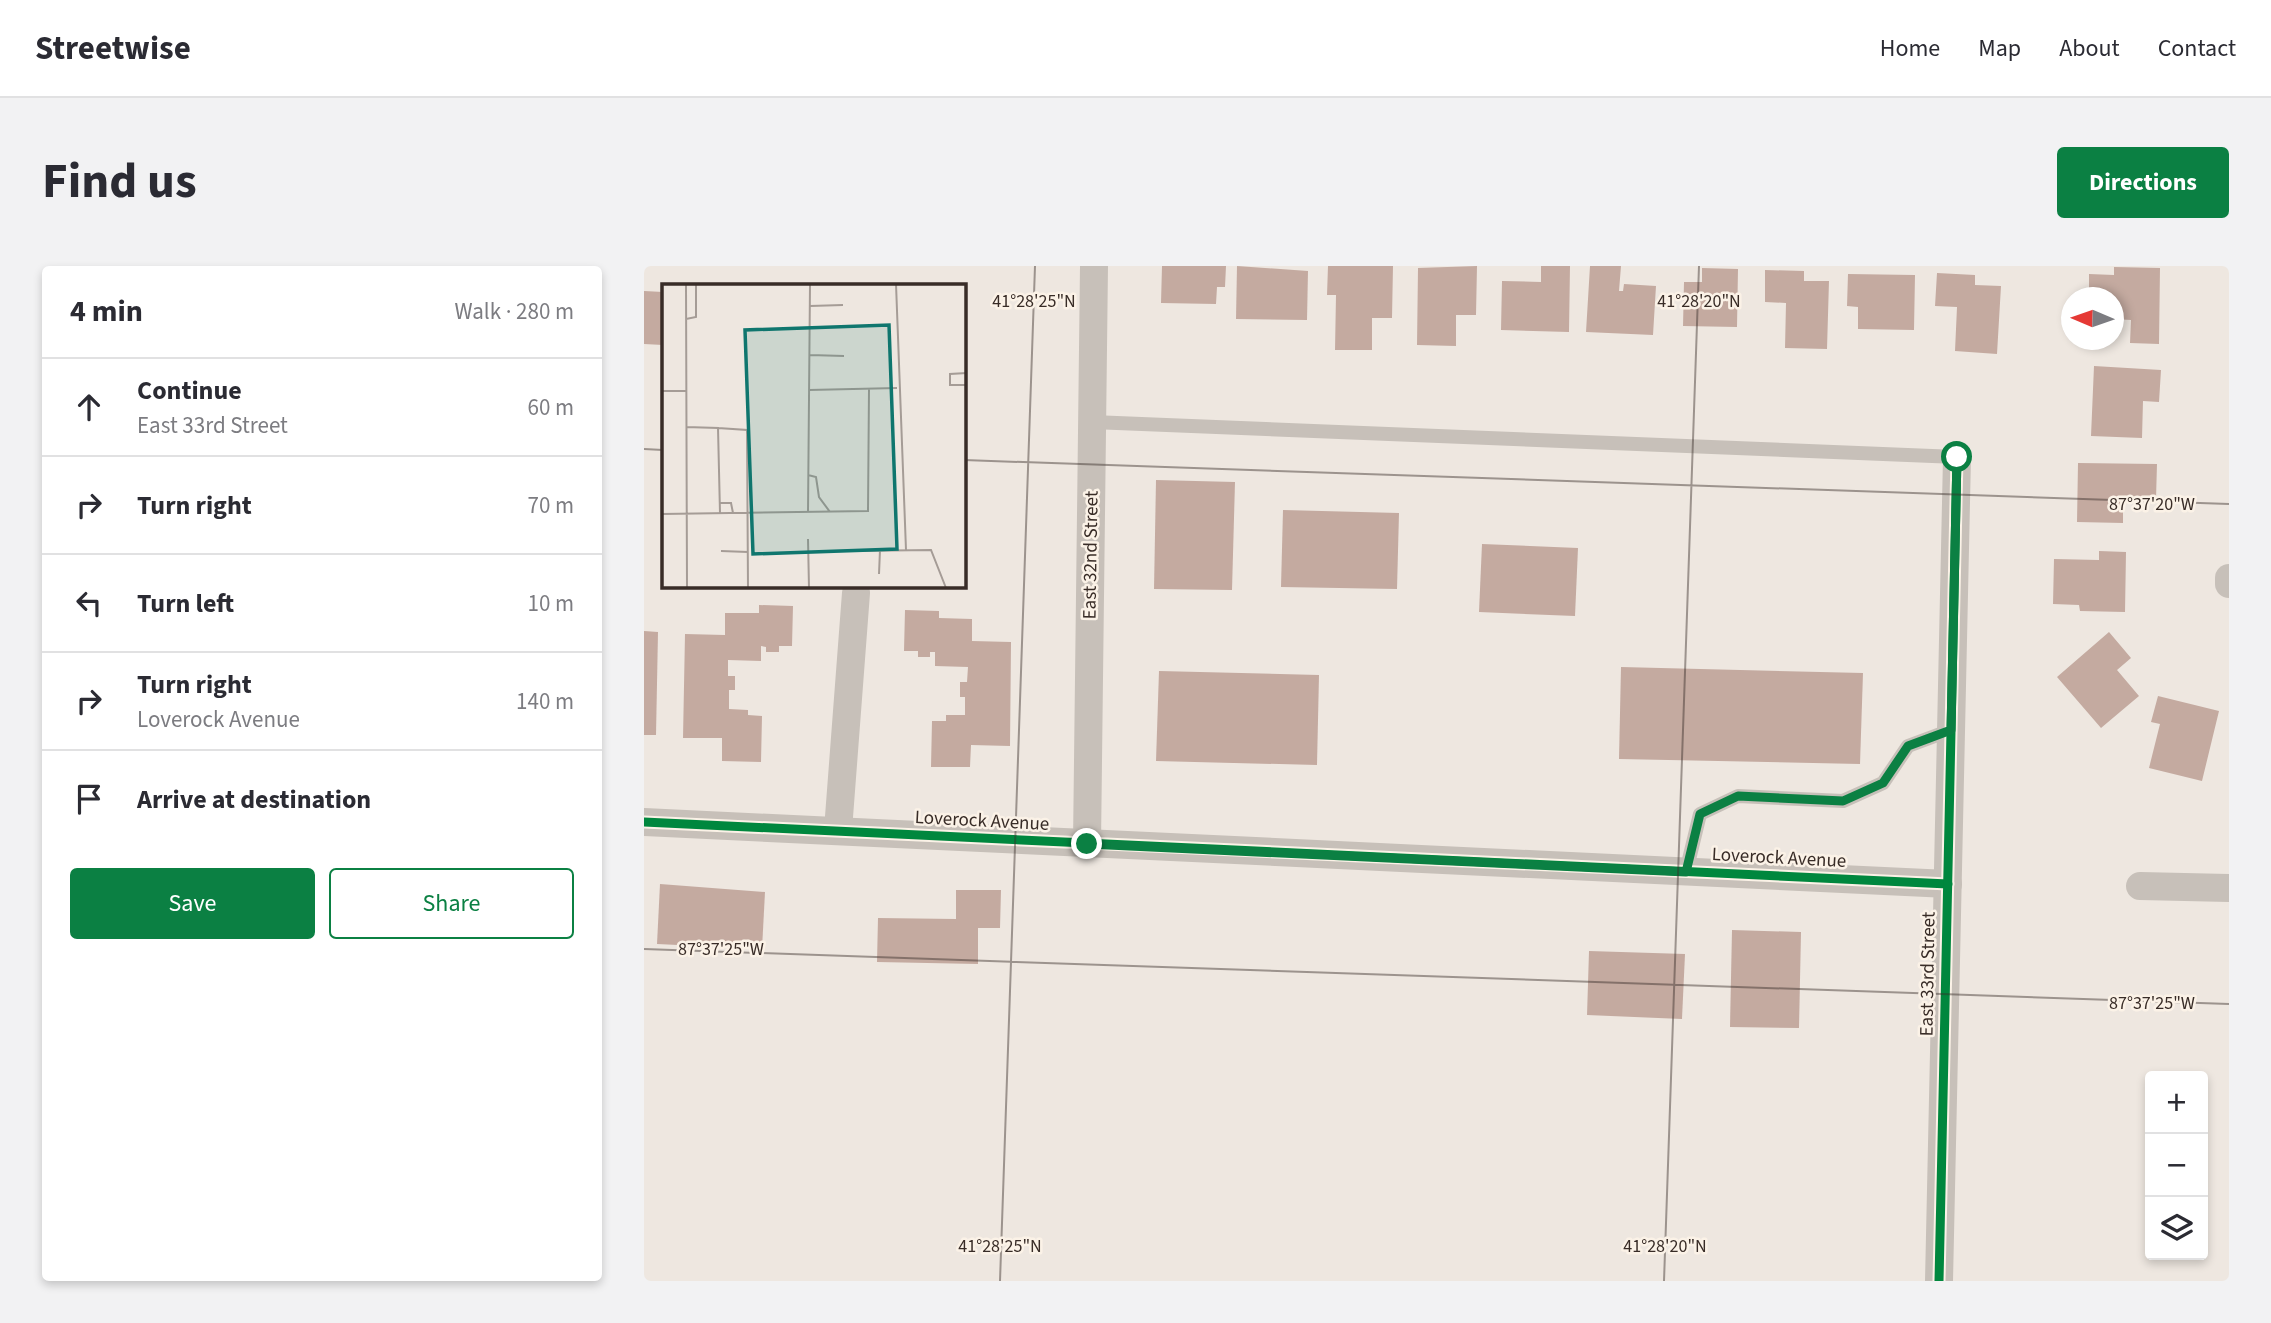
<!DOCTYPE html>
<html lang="en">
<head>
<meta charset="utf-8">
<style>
  :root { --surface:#fff; --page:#f2f2f3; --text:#2b2b33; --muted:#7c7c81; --line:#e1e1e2; --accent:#0b8043 }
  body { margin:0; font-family:"Source Sans 3",sans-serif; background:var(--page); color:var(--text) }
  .controls { position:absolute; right:21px; bottom:21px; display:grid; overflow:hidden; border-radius:7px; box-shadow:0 4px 10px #0003 }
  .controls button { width:63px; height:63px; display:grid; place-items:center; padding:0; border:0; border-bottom:2px solid var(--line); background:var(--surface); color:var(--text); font:35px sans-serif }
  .compass { position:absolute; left:1417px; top:21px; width:63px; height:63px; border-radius:50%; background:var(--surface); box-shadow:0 4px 10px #0003; rotate:272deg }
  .stop { position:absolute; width:21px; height:21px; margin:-16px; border:5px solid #0b8043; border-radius:50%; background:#fff }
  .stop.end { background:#0b8043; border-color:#fff; box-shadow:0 2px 7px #0008 }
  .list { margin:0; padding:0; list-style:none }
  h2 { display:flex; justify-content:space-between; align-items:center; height:91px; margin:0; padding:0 28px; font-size:30px }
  h2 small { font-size:23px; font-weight:400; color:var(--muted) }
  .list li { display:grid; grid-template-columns:46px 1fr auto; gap:21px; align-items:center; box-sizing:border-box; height:98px; padding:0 28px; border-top:2px solid var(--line) }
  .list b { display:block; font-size:26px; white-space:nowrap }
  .list p { margin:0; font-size:23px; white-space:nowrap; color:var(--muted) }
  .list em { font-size:23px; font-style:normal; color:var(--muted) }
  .actions { display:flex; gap:14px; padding:21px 28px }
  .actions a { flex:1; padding:16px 0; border:2px solid var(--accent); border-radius:7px; text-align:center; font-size:24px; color:var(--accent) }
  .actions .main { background:var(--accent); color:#fff }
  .icon { flex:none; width:38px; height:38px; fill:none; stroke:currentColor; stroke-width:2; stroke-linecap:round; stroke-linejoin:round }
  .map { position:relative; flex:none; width:1585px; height:1015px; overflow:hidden; border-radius:7px }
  header { display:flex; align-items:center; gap:42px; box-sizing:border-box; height:98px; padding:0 35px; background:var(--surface); border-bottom:2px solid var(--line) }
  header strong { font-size:33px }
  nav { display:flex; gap:38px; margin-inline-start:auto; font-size:24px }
  .intro { display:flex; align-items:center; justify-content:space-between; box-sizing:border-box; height:168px; padding:0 42px }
  h1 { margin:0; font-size:49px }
  .button { padding:18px 32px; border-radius:7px; background:var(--accent); color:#fff; font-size:24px; font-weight:700 }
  main { display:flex; gap:42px; padding:0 42px }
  aside { flex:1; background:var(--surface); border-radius:7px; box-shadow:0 4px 10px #0003 }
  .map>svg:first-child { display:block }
  .building { fill:#c4aaa0 }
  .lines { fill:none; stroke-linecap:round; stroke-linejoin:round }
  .service { stroke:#c7c0b9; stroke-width:14 }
  .minor { stroke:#c7c0b9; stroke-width:28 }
  .cycleway-casing { stroke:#fbf2e7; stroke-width:13 }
  .cycleway { stroke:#00873e; stroke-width:9 }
  .route { stroke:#0b8043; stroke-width:9 }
  .ticks { fill:none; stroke:#382c27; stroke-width:2; stroke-opacity:0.45 }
  .labels { text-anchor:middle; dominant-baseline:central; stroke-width:5; stroke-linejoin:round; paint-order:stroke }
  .street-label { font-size:19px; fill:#382c27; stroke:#fbf2e7 }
  .inset-road { fill:none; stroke:#a59c96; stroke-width:2 }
  .view { fill:#0f766e; fill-opacity:0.15; stroke:#0f766e; stroke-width:3.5 }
  .inset-edge { fill:none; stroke:#382c27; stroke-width:3.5 }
  .ticks-label { font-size:18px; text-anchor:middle; fill:#382c27; stroke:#fbf2e7; stroke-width:5; stroke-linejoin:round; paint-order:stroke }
</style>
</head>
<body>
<header>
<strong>Streetwise</strong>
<nav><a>Home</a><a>Map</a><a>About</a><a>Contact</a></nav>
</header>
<div class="intro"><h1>Find us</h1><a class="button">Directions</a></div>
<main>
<aside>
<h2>4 min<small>Walk · 280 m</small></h2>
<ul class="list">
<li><svg class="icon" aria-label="ahead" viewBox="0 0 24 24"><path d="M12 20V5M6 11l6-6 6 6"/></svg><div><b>Continue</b><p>East 33rd Street</p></div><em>60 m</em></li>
<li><svg class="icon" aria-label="right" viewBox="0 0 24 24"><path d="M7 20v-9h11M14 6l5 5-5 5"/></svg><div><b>Turn right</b></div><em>70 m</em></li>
<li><svg class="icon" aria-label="left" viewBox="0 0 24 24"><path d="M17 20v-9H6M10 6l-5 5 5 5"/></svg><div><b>Turn left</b></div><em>10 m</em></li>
<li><svg class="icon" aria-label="right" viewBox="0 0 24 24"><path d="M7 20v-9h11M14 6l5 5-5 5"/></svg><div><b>Turn right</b><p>Loverock Avenue</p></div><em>140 m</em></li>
<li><svg class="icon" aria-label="arrive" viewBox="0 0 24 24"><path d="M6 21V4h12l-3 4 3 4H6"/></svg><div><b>Arrive at destination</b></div></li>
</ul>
<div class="actions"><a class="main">Save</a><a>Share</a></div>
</aside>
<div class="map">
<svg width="1585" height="1015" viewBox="0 0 1585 1015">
  <rect width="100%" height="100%" fill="#eee7e0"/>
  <g class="building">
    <polygon points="518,0 582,0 581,21 573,21 572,38 517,37"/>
    <polygon points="593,0 664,5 663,54 592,53"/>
    <polygon points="684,0 749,0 748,52 728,52 728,84 691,84 692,29 683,29"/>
    <polygon points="833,0 832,49 812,49 812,80 773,79 774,2"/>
    <polygon points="897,0 926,0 925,66 857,64 858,15 897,16"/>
    <polygon points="946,0 977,0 975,25 979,25 980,18 1012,20 1009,69 942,66"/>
    <polygon points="1470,1 1516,2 1515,78 1486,77 1487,54 1470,53 1470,32 1445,32 1445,8 1470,9"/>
    <polygon points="1058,2 1094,3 1093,61 1039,60 1040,16 1058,16"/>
    <polygon points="1121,4 1160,5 1160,15 1185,15 1183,83 1141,82 1142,37 1121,36"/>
    <polygon points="1293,7 1331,9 1331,19 1357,20 1353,88 1311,85 1313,41 1291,40"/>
    <polygon points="1204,8 1271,9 1270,64 1214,63 1214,41 1203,40"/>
    <polygon points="0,25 19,26 19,79 0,78"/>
    <polygon points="1450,100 1517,104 1515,136 1499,135 1498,172 1447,170"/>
    <polygon points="1434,197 1513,198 1512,233 1479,232 1479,257 1433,256"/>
    <polygon points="512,214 591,216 588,324 510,323"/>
    <polygon points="639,244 755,247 753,323 637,321"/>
    <polygon points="838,278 934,282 931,350 835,346"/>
    <polygon points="1455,285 1482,286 1481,346 1436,345 1435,339 1409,338 1410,293 1455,294"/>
    <polygon points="115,339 149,340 148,380 135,380 135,386 122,386 122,381 117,380 117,395 84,394 84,410 91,410 91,424 85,424 85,443 104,444 104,449 118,450 117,496 78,495 78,472 39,472 41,368 81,369 81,347 115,347"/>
    <polygon points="261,344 295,345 295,352 328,353 328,375 367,376 366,480 327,479 326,501 287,501 288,455 302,455 302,449 321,449 321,431 316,431 316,416 323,416 324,401 291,400 291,386 286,386 286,391 274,391 274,385 260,385"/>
    <polygon points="0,365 14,366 12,469 0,469"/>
    <polygon points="1465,366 1487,392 1473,404 1495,430 1457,462 1413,411"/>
    <polygon points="977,401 1219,407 1216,498 975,493"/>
    <polygon points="515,405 675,409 673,499 512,495"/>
    <polygon points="1514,430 1575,445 1558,515 1505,502 1516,458 1507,456"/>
    <polygon points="16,618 121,626 118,683 13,678"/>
    <polygon points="312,624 357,624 356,662 334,662 334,698 233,696 234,652 312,653"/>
    <polygon points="1088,664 1157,666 1155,762 1086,761"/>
    <polygon points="945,685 1041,688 1038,753 943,749"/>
  </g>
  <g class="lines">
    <g class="service">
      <polyline points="448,156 1313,191"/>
      <polyline points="1042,606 1056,548 1094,530 1199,535 1239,517 1264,480 1307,464"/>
    </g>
    <g class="minor">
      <polyline points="1585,318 1585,312"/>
      <polyline points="0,556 1304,618"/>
      <polyline points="194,564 212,327"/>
      <polyline points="443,578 450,0"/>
      <polyline points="1496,620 1585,622"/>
      <polyline points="1295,1015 1313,191"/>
    </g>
    <g class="cycleway-casing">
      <g id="cycleway">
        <polyline points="0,556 1304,618"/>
        <polyline points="1295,1015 1313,191"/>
      </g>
    </g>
    <use href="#cycleway" class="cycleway"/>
  </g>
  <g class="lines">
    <polyline class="route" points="443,578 1042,606 1056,548 1094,530 1199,535 1239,517 1264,480 1307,464 1313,191"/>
  </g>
  <path class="ticks" d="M0,183L19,184M320,194L1585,238M0,683L1585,738M356,1015L391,0M1020,1015L1055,0"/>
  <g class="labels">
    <g class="street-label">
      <text transform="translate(447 289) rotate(-89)">East 32nd Street</text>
      <text transform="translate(338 555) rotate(3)">Loverock Avenue</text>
      <text transform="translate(1135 592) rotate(3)">Loverock Avenue</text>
      <text transform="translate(1284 708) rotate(-89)">East 33rd Street</text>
    </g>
  </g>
  <g transform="translate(18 18)">
    <rect width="304" height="304" fill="#eee7e0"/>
    <path class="inset-road" d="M24,0L25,304M234,0L244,266M148,22L181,21M24,35L34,33V0M148,71L182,72M305,89L288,90V101H305M147,106L235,104M0,107H24M24,143L56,144L58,229M56,144L85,146L86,304M146,191L154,193L157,213L168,228M58,219H69L71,229M146,228L148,0M0,230L206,227L207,105M146,255L147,304M59,267L86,268M189,267L269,266L284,304M217,290L218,266"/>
    <path class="view" d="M227,41L235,265L91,270L83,46Z"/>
    <rect width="304" height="304" class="inset-edge"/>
  </g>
  <g class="ticks-label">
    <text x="390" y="41">41°28'25"N</text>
    <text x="1055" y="41">41°28'20"N</text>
    <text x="1508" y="244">87°37'20"W</text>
    <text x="77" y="689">87°37'25"W</text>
    <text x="1508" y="743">87°37'25"W</text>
    <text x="356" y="986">41°28'25"N</text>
    <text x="1021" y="986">41°28'20"N</text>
  </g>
</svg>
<div class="controls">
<button>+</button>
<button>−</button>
<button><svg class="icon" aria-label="layers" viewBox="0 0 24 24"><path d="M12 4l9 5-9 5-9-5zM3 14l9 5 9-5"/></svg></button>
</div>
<svg class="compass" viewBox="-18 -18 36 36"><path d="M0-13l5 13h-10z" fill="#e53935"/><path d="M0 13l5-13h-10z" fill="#7c7c81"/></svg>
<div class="stop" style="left:1313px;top:191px"></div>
<div class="stop end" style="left:443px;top:578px"></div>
</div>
</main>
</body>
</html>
